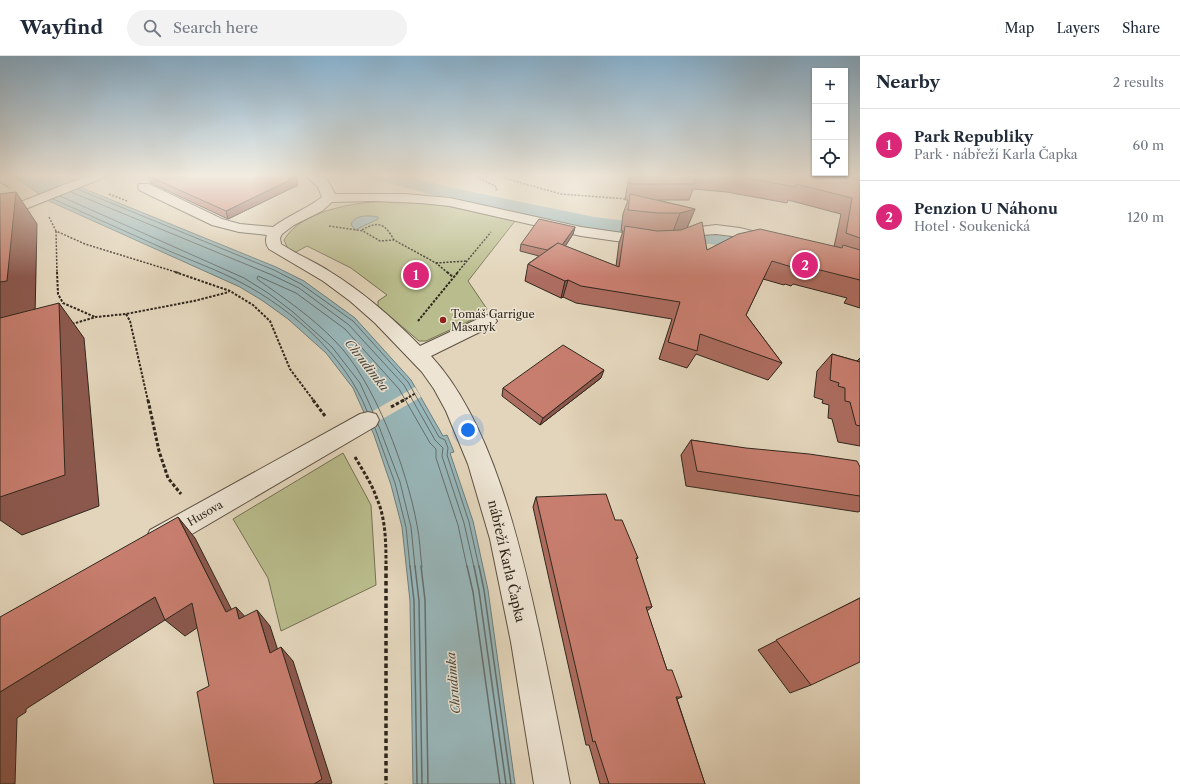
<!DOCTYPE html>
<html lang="en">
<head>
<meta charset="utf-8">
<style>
  :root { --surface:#fff; --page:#f2f2f3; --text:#1f2937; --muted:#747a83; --line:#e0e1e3; --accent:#db2777 }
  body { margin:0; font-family:"Libre Caslon Text",serif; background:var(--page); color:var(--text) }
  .controls { position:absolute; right:12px; top:12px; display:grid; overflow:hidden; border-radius:0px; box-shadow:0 1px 3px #0004 }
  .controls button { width:36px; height:36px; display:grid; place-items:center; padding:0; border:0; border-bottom:1px solid var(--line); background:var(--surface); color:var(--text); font:20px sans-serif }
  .you { position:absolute; left:468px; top:374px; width:14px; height:14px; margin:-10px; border:3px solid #fff; border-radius:50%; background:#1a73e8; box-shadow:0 0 0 6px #1a73e833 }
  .badge { display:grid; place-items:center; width:26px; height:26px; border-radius:50%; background:var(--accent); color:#fff; font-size:13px; font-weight:700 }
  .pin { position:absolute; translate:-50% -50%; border:2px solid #fff; box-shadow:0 1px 4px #0006 }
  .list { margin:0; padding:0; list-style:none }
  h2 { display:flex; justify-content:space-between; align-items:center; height:52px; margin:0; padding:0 16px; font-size:17px }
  h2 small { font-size:13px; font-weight:400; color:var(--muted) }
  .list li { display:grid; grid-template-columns:26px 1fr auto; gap:12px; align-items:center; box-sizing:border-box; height:72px; padding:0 16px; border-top:1px solid var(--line) }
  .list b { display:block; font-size:15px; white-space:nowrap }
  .list p { margin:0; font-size:13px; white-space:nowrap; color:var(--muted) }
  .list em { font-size:13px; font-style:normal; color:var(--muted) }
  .icon { flex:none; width:22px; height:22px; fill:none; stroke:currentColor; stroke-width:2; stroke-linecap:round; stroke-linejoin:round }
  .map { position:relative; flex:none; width:860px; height:728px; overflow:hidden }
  header { display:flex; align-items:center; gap:24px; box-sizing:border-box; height:56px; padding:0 20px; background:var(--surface); border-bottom:1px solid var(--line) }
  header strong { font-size:19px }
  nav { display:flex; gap:22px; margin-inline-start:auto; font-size:14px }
  .search { width:280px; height:36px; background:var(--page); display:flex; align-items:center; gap:10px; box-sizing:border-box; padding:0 14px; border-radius:22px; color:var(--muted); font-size:15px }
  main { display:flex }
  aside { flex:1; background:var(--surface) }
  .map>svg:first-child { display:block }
  .green { fill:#b9bc8c; stroke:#747254 }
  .water { fill:#98b6b9; stroke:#6e7d7b }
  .pier { fill:#e3d5bb }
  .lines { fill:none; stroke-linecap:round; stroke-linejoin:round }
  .shore-far1 { stroke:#646e6b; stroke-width:1 }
  .shore { stroke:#646e6b; stroke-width:1.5 }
  .canal { fill:#98b6b9; fill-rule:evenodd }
  .minor-casing { stroke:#5d5244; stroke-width:2 }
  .path-far3 { stroke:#30271d; stroke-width:1.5; stroke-dasharray:2 1.5; stroke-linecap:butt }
  .path-far2 { stroke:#30271d; stroke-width:2; stroke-dasharray:2.5 1.5; stroke-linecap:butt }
  .path-far1 { stroke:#30271d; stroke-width:3; stroke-dasharray:3.5 2; stroke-linecap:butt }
  .path { stroke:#30271d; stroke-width:3.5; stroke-dasharray:4.5 3; stroke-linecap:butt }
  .minor { fill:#ede4d3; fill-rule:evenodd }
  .wall { fill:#ac6c5f; stroke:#30271d; fill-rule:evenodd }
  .shaded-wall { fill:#8c584e; stroke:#30271d }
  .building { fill:#c87e6f; stroke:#30271d }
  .poi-dot { fill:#8f2418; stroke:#ede4d3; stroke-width:1.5 }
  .labels { text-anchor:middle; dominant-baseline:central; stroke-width:3; stroke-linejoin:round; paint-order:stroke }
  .poi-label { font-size:11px; fill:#30271d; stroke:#ede4d3; text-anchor:start }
  .street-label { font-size:11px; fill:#30271d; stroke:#ede4d3 }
  .water-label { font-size:12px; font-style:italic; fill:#4a4b44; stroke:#ede4d3 }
  .near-street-label { font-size:13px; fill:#30271d; stroke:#ede4d3 }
</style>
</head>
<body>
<header>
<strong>Wayfind</strong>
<div class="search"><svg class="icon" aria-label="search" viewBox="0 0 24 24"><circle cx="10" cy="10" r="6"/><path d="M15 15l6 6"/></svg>Search here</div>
<nav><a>Map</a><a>Layers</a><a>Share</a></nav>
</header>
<main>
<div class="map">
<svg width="860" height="728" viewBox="0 0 860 728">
  <rect width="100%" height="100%" fill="#e3d5bb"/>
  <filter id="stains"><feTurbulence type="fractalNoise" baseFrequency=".005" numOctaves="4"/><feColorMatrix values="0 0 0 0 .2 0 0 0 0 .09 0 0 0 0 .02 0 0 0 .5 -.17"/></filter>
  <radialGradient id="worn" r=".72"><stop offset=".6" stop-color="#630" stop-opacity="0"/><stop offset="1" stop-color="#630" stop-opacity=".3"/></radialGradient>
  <g class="green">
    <path d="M400,145L442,149L515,165L468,225L487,253L478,261L426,285H419L378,250V245L387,239L351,212L307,190L296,196L288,193L284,184C302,152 366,144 400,145Z"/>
    <polygon points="343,397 371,449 376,529 281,575 268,522 233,463"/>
  </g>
  <g class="water">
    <polygon points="12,119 64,119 73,125 72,127 87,134 276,211 304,225 355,262 411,324 443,380 447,379 454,396 450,397 473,465 488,534 515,728 413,728 410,545 402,471 391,429 374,379 353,332 326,297 288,263 263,245 240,231 49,145"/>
    <path d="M371,160L378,161V163L355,174L351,168C355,160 362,160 371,160Z"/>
  </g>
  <polygon class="pier" points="415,331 421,341 370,370 366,359"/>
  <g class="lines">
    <g class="shore-far1">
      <polyline points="77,133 274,214 301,228 353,265 408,326 439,381 445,384 448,392 447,399 469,466 479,511"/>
      <polyline points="71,136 272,219 299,232 349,269 404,329 435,384 443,392 442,400 464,467 474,511"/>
      <polyline points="60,140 244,222 268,237 293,256 332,291 360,327 373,356"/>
      <path d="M53,143C91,160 129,177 167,194C192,205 218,214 242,227C293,254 346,301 367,355"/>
      <polyline points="378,368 400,426 411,471 415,511"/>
      <polyline points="375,372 395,427 406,471 410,511"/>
      <path d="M422,511C420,497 420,483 417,469C407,414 375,325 335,285C312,261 284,242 257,223L258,220L296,237L345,273L399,333L430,387L436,393V402L458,469L467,511"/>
    </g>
    <g class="shore">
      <polyline points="410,510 414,545 417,728"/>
      <polyline points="415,510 419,545 422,728"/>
      <polyline points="421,510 425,544 428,728"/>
      <polyline points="467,510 473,536 500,728"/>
      <polyline points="474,510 479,535 506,728"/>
      <polyline points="479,510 484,534 511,728"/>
    </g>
    <polygon class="canal" points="372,119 401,119 453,132 594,161 741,178 794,189 860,207 860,222 790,202 741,192 594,173 451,144 374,123"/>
    <g class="minor-casing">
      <g id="minor">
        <polygon points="89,119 105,119 103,122 0,163 0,154"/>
        <path d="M305,119H320L328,125L335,138H405L450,142L581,171L644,180H670L700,171L716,169L740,172L776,181L779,184L776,187L771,189L740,181L716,178L703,179L670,189H644L581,180L450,150L420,147L374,145L332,146L322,155L294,169L282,178L280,182L281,188L286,191C300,200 315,206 329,215C363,236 393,262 420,290L482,261L488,259L494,261L497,265L494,269L431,300C492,366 520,488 539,574C550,625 560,676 570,728H534L511,586L490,483L468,408L446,355L434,333L422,316L375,267L350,245L323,225L269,193C266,189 265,184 267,179L239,176L212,169L139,134L138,131L139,128H149L222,163L240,168L273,171C289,159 307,153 322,141L318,131Z"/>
        <polygon points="368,356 376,358 379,364 376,370 168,492 159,495 150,492 146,483 150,474 360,358"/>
      </g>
    </g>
    <g class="path-far3">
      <polyline points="473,119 495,130 497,133 495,135"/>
      <polyline points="493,119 561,138 627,143"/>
      <polyline points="0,126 10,132"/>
      <polyline points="109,138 127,145"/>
      <polyline points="49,161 56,175 85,188 179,217"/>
      <polyline points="329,170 363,175 380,185 394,184 436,207 448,217"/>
      <path d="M362,174C379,164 385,168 394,184"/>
      <polyline points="56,175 57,217"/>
      <polyline points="436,207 467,205"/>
      <polyline points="457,217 491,176"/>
    </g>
    <g class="path-far2">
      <polyline points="57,216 58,238 63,247 95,261"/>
      <polyline points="175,216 230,235 253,249 270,265 290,313 314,345"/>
      <polyline points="447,216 453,221"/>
      <polyline points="126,258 130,265 148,345"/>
      <polyline points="418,265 458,216"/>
      <polyline points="72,268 96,261 126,258 194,245 229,236"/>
      <polyline points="402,345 416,337"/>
    </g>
    <g class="path-far1">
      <polyline points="148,344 159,395 168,422 181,438"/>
      <polyline points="313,344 325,360"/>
      <polyline points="391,351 404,344"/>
      <path d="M355,401C363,415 372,428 377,443C386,463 386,489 386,511"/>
    </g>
    <polyline class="path" points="386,510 386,728"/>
    <use href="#minor" class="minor"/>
  </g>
  <g class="wall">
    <polygon points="149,119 289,119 298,129 228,163 151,127 148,120 150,119"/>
    <path d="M629,119H860V252L844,247L847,242L793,228L791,230L785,228L784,229L763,223L746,259L782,307L768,324L696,298L687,312L659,303L672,263L576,247L563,241L561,242L525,225L528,208L539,200L520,195L521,188L575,171L573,178L565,190L616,210L619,187L623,175H621L623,158L628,144H625ZM693,133L727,136L787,147L788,144L841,158L834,191L707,194L687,172L695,153L658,144H689Z"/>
    <polygon points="832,298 857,305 860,302 860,390 838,386 832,363 828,362 829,349 822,347 823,344 814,341 817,315"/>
    <polygon points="601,322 540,369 502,340 503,332"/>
    <polygon points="691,384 860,411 860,455 858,456 686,430 681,399"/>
    <polygon points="536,441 615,464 638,502 636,504 652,551 647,555 667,614 682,641 677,643 705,728 600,728 589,689 586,689 533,451"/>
    <polygon points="860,542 811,629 790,637 758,594"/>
  </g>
  <g class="shaded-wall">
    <polygon points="296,121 298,129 228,163 226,155"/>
    <polygon points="16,136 37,168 35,260 0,268 0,226"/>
    <polygon points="695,153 686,174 672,178 680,157"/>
    <polygon points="575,171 573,178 556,205 557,197"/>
    <polygon points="568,224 563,241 561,242 565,225"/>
    <polygon points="59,247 84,282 99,450 22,479 0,464 0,441"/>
    <polygon points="604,314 601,322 540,369 543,362"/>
    <polygon points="178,461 195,482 241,572 226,556"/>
    <polygon points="155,541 192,547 210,563 185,580 165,564 26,653 26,656 17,662 15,728 0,728 0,636"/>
    <polygon points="236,551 251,567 239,563"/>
    <polygon points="257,554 270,570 283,610 270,597"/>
    <polygon points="281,591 293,605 332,727 330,728 314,728"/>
  </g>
  <g class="building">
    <polygon points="150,119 289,119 296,121 226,155 148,120"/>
    <polygon points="631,119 694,119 695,128 630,128"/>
    <polygon points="718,119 845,119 860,124 860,182 846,177 852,142 796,128 796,131 735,120"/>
    <polygon points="16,136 7,225 0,226 0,138"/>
    <polygon points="630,138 695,153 680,157 658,157 628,154"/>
    <polygon points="539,163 575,171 562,189 558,187 547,194 521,188"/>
    <polygon points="702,166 707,194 738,178 760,173 842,192 843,189 860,194 860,224 804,210 803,213 796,211 795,212 772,205 746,259 782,307 700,278 697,295 668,286 680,246 581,230 568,224 565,225 528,208 558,187 619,211 625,170 657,175 681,174"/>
    <polygon points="59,247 65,419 0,441 0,262"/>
    <polygon points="563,289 604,314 543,362 503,332"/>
    <polygon points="832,298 860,306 860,370 856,369 850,346 845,345 845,332 838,330 839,327 830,324"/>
    <polygon points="691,384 746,392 809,398 857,405 860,411 860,440 697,415"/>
    <polygon points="606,438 615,464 622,464 638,502 636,502 652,551 646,551 667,614 672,614 682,641 676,641 705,728 609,728 595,685 593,686 536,441"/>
    <polygon points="178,461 226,556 236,551 239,563 257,554 270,597 281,591 322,723 314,728 214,728 197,636 209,630 192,547 165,564 155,541 0,636 0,561"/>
    <polygon points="860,542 860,606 811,629 776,584"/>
  </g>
  <linearGradient id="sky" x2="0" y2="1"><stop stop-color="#88b5d5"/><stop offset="0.54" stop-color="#f2ece0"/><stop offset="1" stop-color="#f2ece0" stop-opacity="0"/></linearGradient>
  <rect width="860" height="221" fill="url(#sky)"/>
  <circle class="poi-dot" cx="443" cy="264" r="4"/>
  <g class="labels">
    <g class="poi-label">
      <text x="451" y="258">Tomáš Garrigue<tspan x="451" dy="13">Masaryk</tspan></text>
    </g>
    <g class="street-label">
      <text transform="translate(205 457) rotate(-30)">Husova</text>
    </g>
    <g class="water-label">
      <text transform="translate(367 309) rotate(52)">Chrudimka</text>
      <text transform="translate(453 627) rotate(-95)">Chrudimka</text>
    </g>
    <g class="near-street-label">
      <text transform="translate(507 505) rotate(77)">nábřeží Karla Čapka</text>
    </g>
  </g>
  <rect width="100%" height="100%" filter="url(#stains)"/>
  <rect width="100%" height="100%" fill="url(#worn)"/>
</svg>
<div class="controls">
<button>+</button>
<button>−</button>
<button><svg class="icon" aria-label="locate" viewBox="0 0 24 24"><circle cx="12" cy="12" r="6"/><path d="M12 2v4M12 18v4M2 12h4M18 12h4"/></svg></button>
</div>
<div class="you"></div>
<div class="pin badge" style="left:416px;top:219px">1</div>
<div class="pin badge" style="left:805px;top:209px">2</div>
</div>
<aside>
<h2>Nearby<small>2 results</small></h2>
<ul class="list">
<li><span class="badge">1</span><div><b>Park Republiky</b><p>Park · nábřeží Karla Čapka</p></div><em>60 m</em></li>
<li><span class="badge">2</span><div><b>Penzion U Náhonu</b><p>Hotel · Soukenická</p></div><em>120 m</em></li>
</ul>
</aside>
</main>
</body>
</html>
